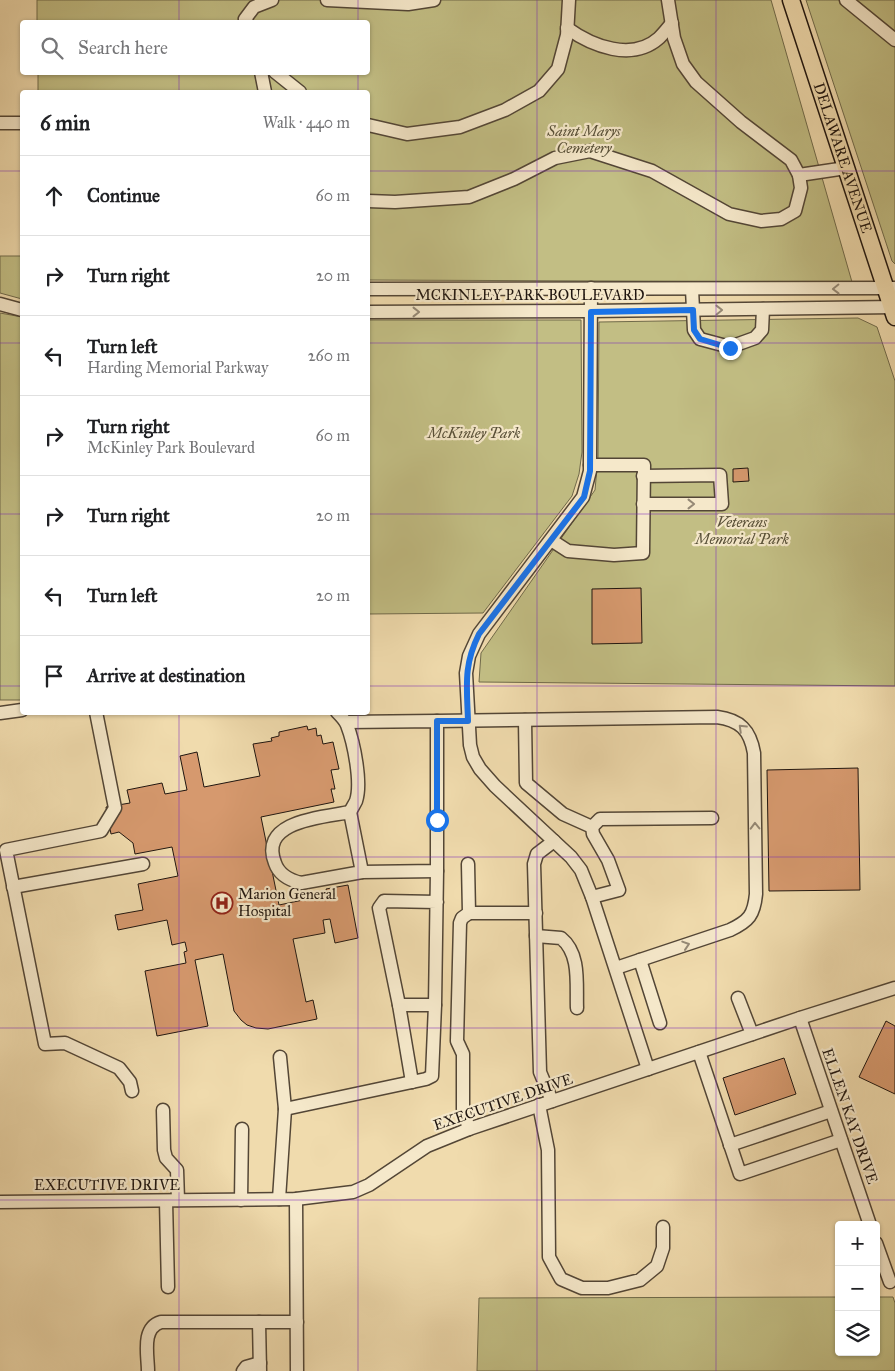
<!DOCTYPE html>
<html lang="en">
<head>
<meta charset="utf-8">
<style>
  :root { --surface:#fff; --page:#f2f2f2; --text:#202124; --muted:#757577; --line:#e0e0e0 }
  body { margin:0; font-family:"IM FELL Great Primer",serif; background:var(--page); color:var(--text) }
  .controls { position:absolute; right:15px; bottom:15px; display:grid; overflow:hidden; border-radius:5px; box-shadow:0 1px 4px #0004 }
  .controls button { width:45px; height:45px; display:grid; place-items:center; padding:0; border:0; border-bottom:1px solid var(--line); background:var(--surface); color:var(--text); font:25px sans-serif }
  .stop { position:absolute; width:15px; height:15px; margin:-11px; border:4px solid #1a73e8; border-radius:50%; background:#fff }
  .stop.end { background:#1a73e8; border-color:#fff; box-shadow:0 1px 5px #0008 }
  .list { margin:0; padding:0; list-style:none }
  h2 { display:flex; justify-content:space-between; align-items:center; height:65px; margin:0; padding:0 20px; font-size:21px }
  h2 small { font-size:16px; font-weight:400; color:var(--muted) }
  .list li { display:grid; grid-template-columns:32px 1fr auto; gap:15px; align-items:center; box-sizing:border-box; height:80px; padding:0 20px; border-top:1px solid var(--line) }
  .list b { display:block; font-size:19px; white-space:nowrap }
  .list p { margin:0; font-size:16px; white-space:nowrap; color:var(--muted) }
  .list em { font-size:16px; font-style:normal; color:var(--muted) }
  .icon { flex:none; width:28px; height:28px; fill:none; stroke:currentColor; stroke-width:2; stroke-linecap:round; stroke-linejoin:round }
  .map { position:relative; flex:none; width:895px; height:1371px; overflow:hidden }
  .search { position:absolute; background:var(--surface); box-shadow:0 1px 4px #0004; left:20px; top:20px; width:350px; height:55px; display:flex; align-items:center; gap:12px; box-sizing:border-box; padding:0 18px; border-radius:5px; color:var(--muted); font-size:19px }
  .panel { position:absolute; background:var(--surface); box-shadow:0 1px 4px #0004; left:20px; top:90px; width:350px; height:625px; border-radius:5px }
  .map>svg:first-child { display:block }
  .green { fill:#c2be84; stroke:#706a4a }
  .building { fill:#d6996e; stroke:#1f150f }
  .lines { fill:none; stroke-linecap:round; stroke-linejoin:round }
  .minor-casing { stroke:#534636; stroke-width:15 }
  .major-casing { stroke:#1f150f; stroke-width:19 }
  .minor { stroke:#f5e8ca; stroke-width:12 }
  .major { stroke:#f0dbad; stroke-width:16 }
  .oneway { stroke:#958976 }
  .route { stroke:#1a73e8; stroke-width:6 }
  .grid { fill:none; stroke:#7b2cbf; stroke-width:1; stroke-opacity:0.55 }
  .labels { text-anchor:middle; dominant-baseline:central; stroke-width:4.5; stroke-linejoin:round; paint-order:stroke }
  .park-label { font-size:15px; font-style:italic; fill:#585038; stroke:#f5e8ca }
  .street-label { font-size:15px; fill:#1f150f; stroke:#f5e8ca }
  .poi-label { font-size:15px; fill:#1f150f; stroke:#f5e8ca; text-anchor:start }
</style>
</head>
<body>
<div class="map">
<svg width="895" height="1371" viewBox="0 0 895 1371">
  <rect width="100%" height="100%" fill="#f0dbad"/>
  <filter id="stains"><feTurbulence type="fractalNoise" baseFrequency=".004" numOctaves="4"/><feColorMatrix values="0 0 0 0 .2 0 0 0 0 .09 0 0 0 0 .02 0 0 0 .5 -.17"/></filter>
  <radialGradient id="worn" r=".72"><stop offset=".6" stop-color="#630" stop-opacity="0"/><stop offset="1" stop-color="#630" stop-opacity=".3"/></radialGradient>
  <g class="green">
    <polygon points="37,0 771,0 852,282 368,280 368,92 38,92 38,73 368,72 368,22 37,22"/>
    <polygon points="806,0 895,0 895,264 892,261"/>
    <polygon points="0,256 22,256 22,299 0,293"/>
    <polygon points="0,313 22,317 22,700 0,700"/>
    <polygon points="858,318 877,327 895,381 895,686 479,682 481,653 595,490 598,457 599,322"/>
    <polygon points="368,320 581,320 582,452 579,474 572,496 483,613 368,614"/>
    <polygon points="839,1297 839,1352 876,1352 876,1297 893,1297 895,1303 895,1371 477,1371 479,1298"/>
  </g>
  <g class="building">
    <polygon points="748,468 749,481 733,482 733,469"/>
    <polygon points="641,588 642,643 592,644 592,589"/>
    <polygon points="307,726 308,730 316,728 317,736 321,735 323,744 333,742 339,769 331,770 335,789 331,789 334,802 261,817 279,905 327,895 326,889 348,885 358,938 335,943 330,919 323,920 325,933 293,939 306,1002 313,1000 317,1019 268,1029 256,1028 247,1025 241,1020 234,1011 223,954 195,960 208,1026 157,1036 145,971 186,963 184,952 187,951 185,942 172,945 167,920 118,930 115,915 143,910 138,884 178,876 172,847 135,854 133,843 119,832 111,834 106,807 130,803 127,790 162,783 165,794 187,790 180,756 197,752 204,787 260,776 253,744 272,741 271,738 279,736 279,732"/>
    <polygon points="858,768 860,890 769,891 767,770"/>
    <polygon points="886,1021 895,1026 895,1094 859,1077"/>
    <polygon points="784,1058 796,1094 735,1115 723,1078"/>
  </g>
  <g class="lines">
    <g class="minor-casing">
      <g id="minor">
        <polyline points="327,0 408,4 434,0"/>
        <polyline points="668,0 674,38 683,64 696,82 741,122 791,160 799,175 846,168"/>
        <polyline points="846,0 895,40"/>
        <polyline points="247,22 245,19 254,7 272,0"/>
        <path d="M567,28C592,46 632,62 659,38C664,33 668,28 672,23"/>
        <polyline points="261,72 265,92"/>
        <polyline points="275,72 300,92"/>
        <polyline points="0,123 22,123"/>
        <polyline points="368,125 407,134 460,127 505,110 539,91 558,69 567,35 569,0"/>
        <polyline points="368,201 395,202 469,197 514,179 555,158 590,151 652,171 729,214 761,221 781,219 795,211 801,188 799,175"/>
        <polyline points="591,288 590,458 590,471 583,497 479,634 469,656 466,673 470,745 473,757 480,769 495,786 571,857 581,870 592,897 648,1069"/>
        <polyline points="368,289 895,288"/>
        <polyline points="692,289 694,330 700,339 730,347 755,338 762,330 763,309"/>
        <polyline points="0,304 22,310"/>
        <polyline points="368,312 591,311 895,307"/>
        <polyline points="643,504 722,504 720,475 643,476"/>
        <polyline points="551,540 568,551 614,555 643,553 644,465 590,465"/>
        <polyline points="96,712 115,808 101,831 6,850 45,1044 65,1043 119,1068 130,1082 132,1091"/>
        <path d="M337,712C341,716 345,720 347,725C354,743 362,783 356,801C354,805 352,808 350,812"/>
        <polyline points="0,713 22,710"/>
        <polyline points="525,720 526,783 563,814 592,827 593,834 608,860 619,890 592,897"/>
        <path d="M437,721L717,717C740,720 750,730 754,753L756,894C754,915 749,921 730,930L616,968"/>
        <polyline points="346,722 437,721 437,871 362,872"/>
        <path d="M350,812L362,872L301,883C289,880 279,875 275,863C258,820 325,817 350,812Z"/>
        <polyline points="592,827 600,819 712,818"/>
        <polyline points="468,864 469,913 462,918 460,923 457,1041 463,1054 463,1109 469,1129"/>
        <polyline points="13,887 143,864"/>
        <polyline points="437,902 384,901 379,908 399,1005 435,1005 437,871"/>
        <polyline points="469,913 536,913"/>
        <path d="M536,936L561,938C581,954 576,985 577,1008"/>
        <polyline points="640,960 660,1023"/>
        <polyline points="738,998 752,1034"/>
        <polyline points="399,1005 412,1082"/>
        <polyline points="800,1018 870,1225"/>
        <polyline points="699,1052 740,1174 841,1140"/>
        <polyline points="552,1101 540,1072 534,864 537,854 554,841"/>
        <polyline points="539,1105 548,1150 549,1257 561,1279 582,1288 608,1288 640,1280 657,1266 663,1248 663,1227"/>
        <polyline points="285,1109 426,1079 432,1076 435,1005"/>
        <polyline points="163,1110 164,1150 166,1158 177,1170 178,1200"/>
        <polyline points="730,1145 831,1111"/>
        <polyline points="279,1199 285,1109 280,1057"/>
        <polyline points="296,1199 297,1371"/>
        <polyline points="241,1200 242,1129"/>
        <polyline points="166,1201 168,1287"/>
        <polyline points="0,1202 296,1199 353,1192 369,1185 427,1146 469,1129 800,1018 895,988"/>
        <polyline points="876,1243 890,1282"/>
        <polyline points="259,1322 260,1371"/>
        <path d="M148,1371C148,1355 141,1328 161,1322H297"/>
        <polyline points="243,1371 246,1367 260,1363"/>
      </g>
    </g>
    <g class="major-casing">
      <g id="major">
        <path id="s1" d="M791,0L895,317"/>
      </g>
    </g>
    <use href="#minor" class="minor"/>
    <use href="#major" class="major"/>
  </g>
  <defs><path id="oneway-chevron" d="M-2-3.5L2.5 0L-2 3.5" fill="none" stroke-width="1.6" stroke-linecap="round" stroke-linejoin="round" transform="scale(1.25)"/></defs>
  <g class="oneway">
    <use href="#oneway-chevron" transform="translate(836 289) rotate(179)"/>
    <use href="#oneway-chevron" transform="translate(719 310) rotate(-1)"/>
    <use href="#oneway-chevron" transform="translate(416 312)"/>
    <use href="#oneway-chevron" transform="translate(691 504)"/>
    <use href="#oneway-chevron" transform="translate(742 728) rotate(-136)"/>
    <use href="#oneway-chevron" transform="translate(755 826) rotate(-91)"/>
    <use href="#oneway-chevron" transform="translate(686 945) rotate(-18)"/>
  </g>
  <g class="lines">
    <path class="route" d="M437,820V721H468C467,687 463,666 479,634L584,497L590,471L591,312L693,310L694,330L700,339L730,348"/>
  </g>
  <path class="grid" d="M179,0V22M358,0V22M537,0V1371M716,0V1371M179,72V92M358,72V92M0,171H22M368,171H895M0,343H22M368,343H895M0,514H22M368,514H895M0,686H22M368,686H895M179,712V1371M358,712V1371M0,857H895M0,1028H895M0,1200H895"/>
  <defs>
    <g id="hospital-ring" transform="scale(1.125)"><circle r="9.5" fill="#f5e8ca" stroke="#8f2418" stroke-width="1.5"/><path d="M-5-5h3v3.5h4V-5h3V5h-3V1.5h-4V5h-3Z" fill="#8f2418"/></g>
  </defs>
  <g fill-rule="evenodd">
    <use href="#hospital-ring" x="222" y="903"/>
  </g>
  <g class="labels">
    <g class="park-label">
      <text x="584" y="131">Saint Marys<tspan x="584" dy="17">Cemetery</tspan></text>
      <text x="474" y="433">McKinley Park</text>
      <text x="742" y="522">Veterans<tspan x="742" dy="17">Memorial Park</tspan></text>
    </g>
    <g class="street-label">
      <text stroke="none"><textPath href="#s1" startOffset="166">DELAWARE AVENUE</textPath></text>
      <text x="530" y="295">MCKINLEY PARK BOULEVARD</text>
      <text transform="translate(503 1102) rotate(-19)">EXECUTIVE DRIVE</text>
      <text transform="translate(850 1116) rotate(71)">ELLEN KAY DRIVE</text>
      <text x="107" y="1185">EXECUTIVE DRIVE</text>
    </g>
    <g class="poi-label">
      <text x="238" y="894">Marion General<tspan x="238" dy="17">Hospital</tspan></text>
    </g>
  </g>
  <rect width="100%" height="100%" filter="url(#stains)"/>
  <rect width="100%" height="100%" fill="url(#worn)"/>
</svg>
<div class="controls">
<button>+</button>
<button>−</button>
<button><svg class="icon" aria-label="layers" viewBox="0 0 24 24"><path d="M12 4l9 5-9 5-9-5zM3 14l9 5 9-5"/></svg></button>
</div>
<div class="stop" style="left:437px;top:820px"></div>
<div class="stop end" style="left:730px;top:348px"></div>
<div class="search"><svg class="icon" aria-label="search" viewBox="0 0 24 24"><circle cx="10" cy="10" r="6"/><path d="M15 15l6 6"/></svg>Search here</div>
<section class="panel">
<h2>6 min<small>Walk · 440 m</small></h2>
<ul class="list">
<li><svg class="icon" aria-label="ahead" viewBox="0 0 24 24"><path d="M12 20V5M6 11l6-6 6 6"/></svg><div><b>Continue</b></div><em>60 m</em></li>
<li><svg class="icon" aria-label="right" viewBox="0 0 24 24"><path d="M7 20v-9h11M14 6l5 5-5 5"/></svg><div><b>Turn right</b></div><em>20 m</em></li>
<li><svg class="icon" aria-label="left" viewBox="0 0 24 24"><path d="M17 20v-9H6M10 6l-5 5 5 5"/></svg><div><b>Turn left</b><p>Harding Memorial Parkway</p></div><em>260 m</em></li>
<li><svg class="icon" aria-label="right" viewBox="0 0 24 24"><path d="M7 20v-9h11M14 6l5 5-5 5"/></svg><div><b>Turn right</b><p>McKinley Park Boulevard</p></div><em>60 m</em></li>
<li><svg class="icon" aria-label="right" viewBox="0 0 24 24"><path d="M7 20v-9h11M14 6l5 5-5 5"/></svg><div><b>Turn right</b></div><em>20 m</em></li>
<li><svg class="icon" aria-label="left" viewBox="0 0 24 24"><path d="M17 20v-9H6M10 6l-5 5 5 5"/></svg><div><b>Turn left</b></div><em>20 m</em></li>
<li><svg class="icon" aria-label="arrive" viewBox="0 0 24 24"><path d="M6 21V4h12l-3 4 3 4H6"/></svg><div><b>Arrive at destination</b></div></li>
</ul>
</section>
</div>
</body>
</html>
